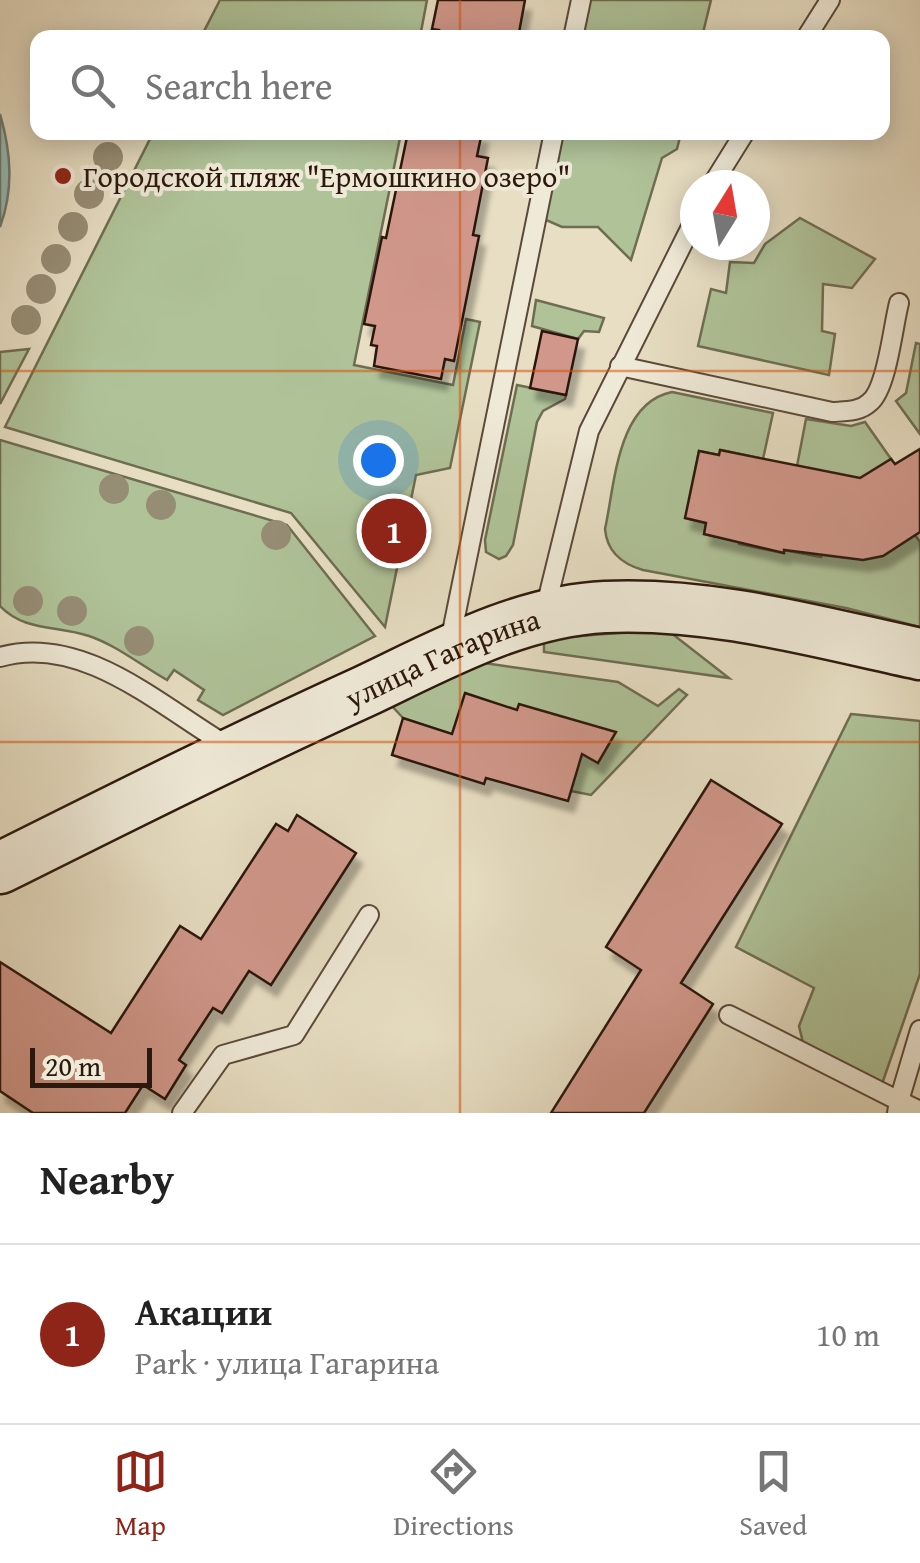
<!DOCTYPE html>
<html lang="en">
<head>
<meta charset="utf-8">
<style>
  :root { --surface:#fff; --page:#f2f2f2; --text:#222; --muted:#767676; --line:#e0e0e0; --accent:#8f2418 }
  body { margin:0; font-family:"Gentium Book Plus",serif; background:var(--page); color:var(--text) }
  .compass { position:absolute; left:680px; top:170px; width:90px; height:90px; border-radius:50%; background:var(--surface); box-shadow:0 5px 25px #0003; rotate:11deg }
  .scale { position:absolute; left:30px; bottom:25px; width:122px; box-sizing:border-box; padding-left:10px; border:5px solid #2c180c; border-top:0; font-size:28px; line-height:35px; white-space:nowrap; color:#2c180c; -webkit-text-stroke:8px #efead8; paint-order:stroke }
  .you { position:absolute; left:378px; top:460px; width:35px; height:35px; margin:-25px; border:8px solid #fff; border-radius:50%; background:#1a73e8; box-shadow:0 0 0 15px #1a73e833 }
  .badge { display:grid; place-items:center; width:65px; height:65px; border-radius:50%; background:var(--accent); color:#fff; font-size:32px; font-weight:700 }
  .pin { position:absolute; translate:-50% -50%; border:5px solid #fff; box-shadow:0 2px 10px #0006 }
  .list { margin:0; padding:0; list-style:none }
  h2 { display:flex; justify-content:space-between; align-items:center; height:130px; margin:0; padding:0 40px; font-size:42px }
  h2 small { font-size:32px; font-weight:400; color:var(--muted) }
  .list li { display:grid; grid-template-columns:65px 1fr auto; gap:30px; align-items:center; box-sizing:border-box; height:180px; padding:0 40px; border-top:2px solid var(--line) }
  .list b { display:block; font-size:38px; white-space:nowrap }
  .list p { margin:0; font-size:32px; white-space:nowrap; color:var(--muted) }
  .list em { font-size:32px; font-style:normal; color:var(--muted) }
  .icon { flex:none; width:55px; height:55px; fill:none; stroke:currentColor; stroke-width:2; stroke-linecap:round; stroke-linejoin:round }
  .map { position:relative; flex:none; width:920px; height:1113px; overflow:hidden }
  .search { position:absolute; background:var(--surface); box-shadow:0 5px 25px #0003; left:30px; right:30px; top:30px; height:110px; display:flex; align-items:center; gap:25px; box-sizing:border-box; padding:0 35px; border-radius:20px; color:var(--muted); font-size:38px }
  .sheet { height:310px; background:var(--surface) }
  nav { display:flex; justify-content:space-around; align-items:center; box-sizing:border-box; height:140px; border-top:2px solid var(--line); background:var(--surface); font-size:28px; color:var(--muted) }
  nav a { display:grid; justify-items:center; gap:5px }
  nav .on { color:var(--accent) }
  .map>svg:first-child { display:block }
  .green { fill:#afc298; stroke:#6e6d52; stroke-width:2.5 }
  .water { fill:#97bcb7; stroke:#6c7a73; stroke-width:2.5 }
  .building { fill:#d0978a; stroke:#2c180c; stroke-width:2.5; filter:url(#shadow) }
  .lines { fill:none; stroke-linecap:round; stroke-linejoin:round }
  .lane-casing { stroke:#5b4a3a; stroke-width:22 }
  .secondary-casing { stroke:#2c180c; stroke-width:55 }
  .lane { stroke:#efead8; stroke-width:18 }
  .secondary { stroke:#efead8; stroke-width:50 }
  .tree { fill:#968d75 }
  .grid { fill:none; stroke:#d5520c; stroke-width:2.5; stroke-opacity:0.55 }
  .poi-dot { fill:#8f2418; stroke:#efead8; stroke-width:4 }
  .labels { text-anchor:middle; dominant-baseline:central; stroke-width:8; stroke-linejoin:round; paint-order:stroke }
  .poi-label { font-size:30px; fill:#2c180c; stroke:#efead8; text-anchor:start }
  .street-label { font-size:30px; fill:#2c180c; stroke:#efead8 }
</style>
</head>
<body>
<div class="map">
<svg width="920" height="1113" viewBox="0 0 920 1113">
  <defs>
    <filter id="shadow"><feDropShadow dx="6" dy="11" stdDeviation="2.5" flood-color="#0004"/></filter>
  </defs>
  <rect width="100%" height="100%" fill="#e7dec3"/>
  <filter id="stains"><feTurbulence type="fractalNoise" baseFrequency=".002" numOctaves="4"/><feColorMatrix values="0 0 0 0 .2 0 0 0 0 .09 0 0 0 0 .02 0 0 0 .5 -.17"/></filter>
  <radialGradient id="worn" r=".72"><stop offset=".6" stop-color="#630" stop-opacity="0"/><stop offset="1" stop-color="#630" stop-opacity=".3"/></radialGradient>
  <g class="green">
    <polygon points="220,0 427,0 420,37 201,37"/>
    <polygon points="581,0 711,0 702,37 573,38"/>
    <polygon points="153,133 401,133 354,365 453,385 466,319 480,322 450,468 416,475 385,627 291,513 5,427"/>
    <polygon points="554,133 681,133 677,149 662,158 631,260 598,227 562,227 537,216"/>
    <polygon points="800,218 875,259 852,288 823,284 822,331 835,334 829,375 698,346 711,289 726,293 730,262 754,263 765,244"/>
    <polygon points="536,300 604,318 599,332 584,331 578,339 532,326"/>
    <polygon points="916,343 920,344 920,434 896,401 906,393"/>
    <polygon points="29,349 0,404 0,352"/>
    <polygon points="517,385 566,395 565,399 543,411 537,422 513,545 506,556 499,559 486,552 485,540"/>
    <path d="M672,392L773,413L763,459L721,450L719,455L699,451L686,518L706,523L705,534L739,541V544L783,553L784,550L821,557L823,553C867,563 878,559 915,535L920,542V627L846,608L643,570C622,564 607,552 605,529C615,484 617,403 672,392Z"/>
    <polygon points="806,419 851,426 865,422 891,459 858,483 797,466"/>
    <path d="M0,440L287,525L375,636L223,715L198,700L204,690L174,670L167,680C142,666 116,645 89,636C57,625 25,632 0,606Z"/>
    <polygon points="666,629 729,678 544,652 544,639"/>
    <polygon points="484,663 618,682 658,706 679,689 687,695 591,795 571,791 447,733 403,718 391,705"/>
    <polygon points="851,714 920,721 920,974 882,1084 805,1051 799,1026 814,988 736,947"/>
  </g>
  <path class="water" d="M0,114C11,152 14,189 0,227Z"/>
  <g class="building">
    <polygon points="438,0 525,0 518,38 438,38 439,30 432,29"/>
    <polygon points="408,132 482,132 477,156 488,158 473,235 479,236 454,361 445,359 441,379 374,366 377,346 371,345 375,326 364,324 382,237 386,238"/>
    <polygon points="542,331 578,339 566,395 530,388"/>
    <polygon points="920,449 920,532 883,556 863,560 784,550 784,553 704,534 706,523 685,518 699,451 719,455 720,450 860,478 891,459 895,464"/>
    <polygon points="465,693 517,710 519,704 616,732 598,763 582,754 568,801 486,778 484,784 392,755 403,718 452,734"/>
    <polygon points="711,780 782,824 681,983 713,1004 644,1113 551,1113 641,970 606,947"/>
    <polygon points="297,815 356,853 271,985 249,971 222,1013 213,1008 179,1060 186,1065 165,1099 143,1085 125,1113 33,1113 0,1091 0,962 111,1033 180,926 201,939 276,824 288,831"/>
  </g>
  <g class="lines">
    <g class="lane-casing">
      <g id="lane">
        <polyline points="573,38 581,0"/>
        <polyline points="806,38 830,0"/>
        <polyline points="712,185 745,132"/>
        <path d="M620,366L832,412C846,411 860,412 870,402C887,388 893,326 899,303"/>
        <polyline points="545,610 589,431 695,219"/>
        <polyline points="450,642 554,132"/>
        <path d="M0,657C83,633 161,707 231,748"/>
        <polyline points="729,1015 899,1101 897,1113"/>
        <polyline points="920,1030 899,1101 920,1111"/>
        <polyline points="182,1113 223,1055 294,1035 369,915"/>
      </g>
    </g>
    <g class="secondary-casing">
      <g id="secondary">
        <path id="s1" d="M0,868C120,808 240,748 363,692C439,656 519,611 605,607C712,602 817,632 920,654"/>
      </g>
    </g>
    <use href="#lane" class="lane"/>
    <use href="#secondary" class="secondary"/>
  </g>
  <g class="tree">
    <circle cx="108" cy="157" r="15"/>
    <circle cx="89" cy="194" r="15"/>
    <circle cx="73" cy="227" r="15"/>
    <circle cx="56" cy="259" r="15"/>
    <circle cx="41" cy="289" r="15"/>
    <circle cx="26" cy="320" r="15"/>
    <circle cx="114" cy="489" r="15"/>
    <circle cx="161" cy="505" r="15"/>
    <circle cx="276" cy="535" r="15"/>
    <circle cx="28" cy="601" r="15"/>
    <circle cx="72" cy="611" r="15"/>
    <circle cx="139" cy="641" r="15"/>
  </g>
  <path class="grid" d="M460,0V38M460,132V1113M0,371H920M0,742H920"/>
  <circle class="poi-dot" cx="63" cy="176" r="10"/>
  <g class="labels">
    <g class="poi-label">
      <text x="83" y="176">Городской пляж "Ермошкино озеро"</text>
    </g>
    <g class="street-label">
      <text stroke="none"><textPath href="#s1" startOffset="490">улица Гагарина</textPath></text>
    </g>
  </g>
  <rect width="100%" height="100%" filter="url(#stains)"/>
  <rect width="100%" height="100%" fill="url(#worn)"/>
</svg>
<svg class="compass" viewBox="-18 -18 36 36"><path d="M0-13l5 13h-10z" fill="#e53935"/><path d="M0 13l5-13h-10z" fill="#767676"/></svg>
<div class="scale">20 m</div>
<div class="you"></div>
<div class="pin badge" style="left:394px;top:531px">1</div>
<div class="search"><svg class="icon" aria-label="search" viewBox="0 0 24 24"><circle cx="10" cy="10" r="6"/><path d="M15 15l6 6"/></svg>Search here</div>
</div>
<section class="sheet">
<h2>Nearby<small></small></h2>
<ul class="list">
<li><span class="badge">1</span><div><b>Акации</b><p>Park · улица Гагарина</p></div><em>10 m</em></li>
</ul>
</section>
<nav>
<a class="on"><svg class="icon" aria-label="map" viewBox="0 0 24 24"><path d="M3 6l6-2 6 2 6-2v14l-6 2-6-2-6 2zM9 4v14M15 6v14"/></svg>Map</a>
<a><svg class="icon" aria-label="directions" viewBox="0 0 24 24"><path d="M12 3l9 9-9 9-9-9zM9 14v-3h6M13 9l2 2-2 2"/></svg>Directions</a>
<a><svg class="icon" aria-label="saved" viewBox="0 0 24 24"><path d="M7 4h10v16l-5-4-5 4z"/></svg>Saved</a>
</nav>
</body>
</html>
